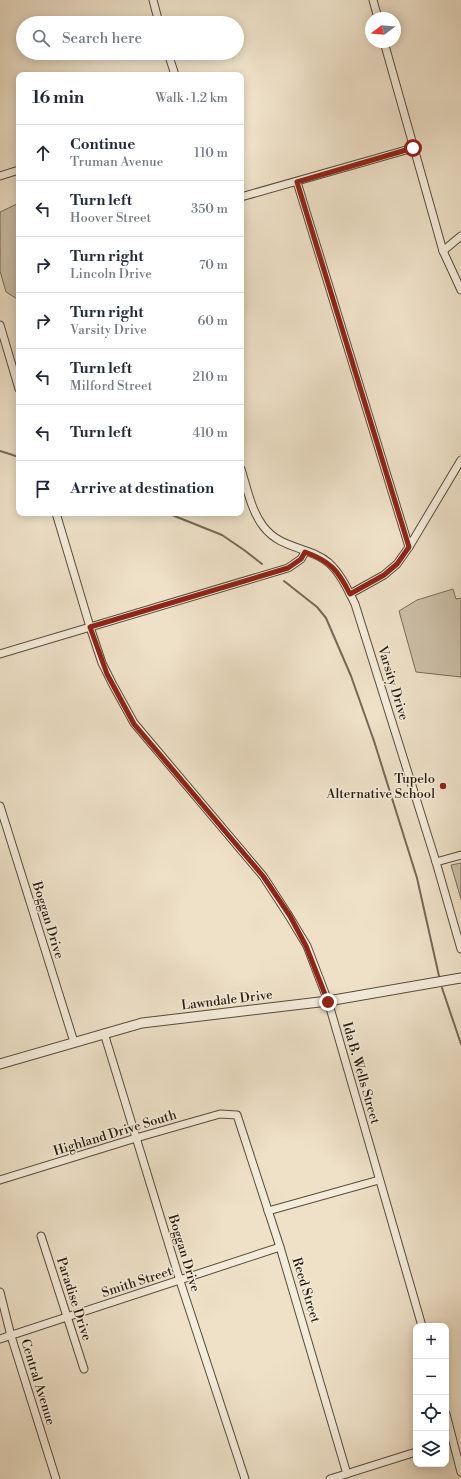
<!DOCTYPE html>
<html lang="en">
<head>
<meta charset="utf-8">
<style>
  :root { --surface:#fff; --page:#f6f6f7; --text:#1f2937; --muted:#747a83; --line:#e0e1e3 }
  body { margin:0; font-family:"Libre Bodoni",serif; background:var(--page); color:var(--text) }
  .controls { position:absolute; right:12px; bottom:12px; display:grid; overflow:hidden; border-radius:8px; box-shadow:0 2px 10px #0003 }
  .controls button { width:36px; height:36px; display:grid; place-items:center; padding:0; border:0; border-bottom:1px solid var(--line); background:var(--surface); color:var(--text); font:20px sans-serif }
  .compass { position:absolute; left:365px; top:12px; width:36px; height:36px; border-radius:50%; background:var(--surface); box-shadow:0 2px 10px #0003; rotate:254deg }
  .stop { position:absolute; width:12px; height:12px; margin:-9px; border:3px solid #8f2418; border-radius:50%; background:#fff }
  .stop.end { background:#8f2418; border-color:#fff; box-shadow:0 1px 4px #0008 }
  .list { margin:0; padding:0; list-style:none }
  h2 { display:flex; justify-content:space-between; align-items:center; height:52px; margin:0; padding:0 16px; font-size:17px }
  h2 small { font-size:13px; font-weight:400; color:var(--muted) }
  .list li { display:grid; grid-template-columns:26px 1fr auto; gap:12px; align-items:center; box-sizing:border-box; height:56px; padding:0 16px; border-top:1px solid var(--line) }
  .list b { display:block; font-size:15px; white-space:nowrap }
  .list p { margin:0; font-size:13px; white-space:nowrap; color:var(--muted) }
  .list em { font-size:13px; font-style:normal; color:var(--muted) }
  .icon { flex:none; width:22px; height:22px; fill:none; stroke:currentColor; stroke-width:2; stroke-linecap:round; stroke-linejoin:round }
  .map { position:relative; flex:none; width:461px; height:1479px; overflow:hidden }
  .search { position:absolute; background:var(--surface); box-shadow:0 2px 10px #0003; left:16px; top:16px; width:228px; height:44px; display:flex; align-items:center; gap:10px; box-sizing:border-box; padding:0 14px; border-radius:22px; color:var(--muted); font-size:15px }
  .panel { position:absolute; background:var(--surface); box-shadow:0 2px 10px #0003; left:16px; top:72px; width:228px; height:444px; border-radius:8px }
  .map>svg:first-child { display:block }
  .green { fill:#ccbfa8; stroke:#786c5a }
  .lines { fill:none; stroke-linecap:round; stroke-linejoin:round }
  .stream { stroke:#756956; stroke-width:2 }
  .minor-casing { stroke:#574c3a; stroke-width:9 }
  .tertiary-casing { stroke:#574c3a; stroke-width:11 }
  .minor { stroke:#f4ecdb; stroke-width:7 }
  .tertiary { stroke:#f4ecdb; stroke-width:9 }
  .route { stroke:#8f2418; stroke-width:5 }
  .poi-dot { fill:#8f2418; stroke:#f4ecdb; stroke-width:1.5 }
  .labels { text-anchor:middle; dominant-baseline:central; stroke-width:3; stroke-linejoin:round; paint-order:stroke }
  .street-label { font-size:13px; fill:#251a0b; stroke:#f4ecdb }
  .poi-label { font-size:13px; fill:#251a0b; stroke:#f4ecdb; text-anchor:end }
</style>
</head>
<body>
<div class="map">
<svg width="461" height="1479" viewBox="0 0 461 1479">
  <rect width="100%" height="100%" fill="#eee1c8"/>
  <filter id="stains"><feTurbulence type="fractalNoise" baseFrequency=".005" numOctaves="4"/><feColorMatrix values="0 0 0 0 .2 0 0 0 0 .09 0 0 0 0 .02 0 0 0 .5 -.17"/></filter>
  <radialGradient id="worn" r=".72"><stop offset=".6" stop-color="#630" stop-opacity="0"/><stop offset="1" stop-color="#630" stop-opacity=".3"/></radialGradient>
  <g class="green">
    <polygon points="19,203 19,300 6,292 0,271 0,212"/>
    <polygon points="453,589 456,599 461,598 461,677 416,672 399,611 417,600"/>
    <polygon points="461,863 461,899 451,865"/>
  </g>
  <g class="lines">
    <g class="stream">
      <polyline points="0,451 19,457"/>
      <polyline points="167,513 222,535 244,550 262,564"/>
      <polyline points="284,581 317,607 326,618 351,676 374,741 417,878 439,976"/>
      <polyline points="442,988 461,1044"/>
    </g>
    <g class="minor-casing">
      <g id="minor">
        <polyline points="153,0 159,23"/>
        <polyline points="373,0 378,18"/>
        <polyline points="384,42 443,251 461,290"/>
        <polyline points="168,53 175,75"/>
        <polyline points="0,176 19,170"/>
        <polyline points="297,182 409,547"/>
        <polyline points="241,197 413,148"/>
        <polyline points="443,251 461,236"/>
        <polyline points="0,325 19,389"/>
        <path d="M241,469C247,488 251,510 263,526C281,550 309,546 329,563C341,574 348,590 355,604L436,862L461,949"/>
        <polyline points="56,513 90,627 102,663 113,685 134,723 263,876 289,916 307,946 328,1001 422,1326"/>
        <polyline points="350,594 384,575 397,564 409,547 461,460"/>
        <polyline points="0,654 288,568 301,559 305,552"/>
        <polyline points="0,806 74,1042"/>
        <polyline points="436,862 461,855"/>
        <polyline points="104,1033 180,1281 245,1479"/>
        <polyline points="0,1180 136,1138 220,1114 237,1115 280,1247 347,1474"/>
        <polyline points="268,1211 379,1180"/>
        <polyline points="41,1236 84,1369"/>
        <polyline points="0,1292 11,1336 56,1479"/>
        <polyline points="0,1339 280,1247"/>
        <polyline points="446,1414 461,1472"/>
        <polyline points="330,1479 416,1452"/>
      </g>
    </g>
    <g class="tertiary-casing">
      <polyline id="tertiary" points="0,1064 142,1023 328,1001 461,978"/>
    </g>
    <use href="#minor" class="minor"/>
    <use href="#tertiary" class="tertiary"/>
  </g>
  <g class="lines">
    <path class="route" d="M328,1002L306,946L290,916L263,876L134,724L107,674L90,627L288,568L301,559L305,552C330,561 338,570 350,594L384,575L397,564L409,547L297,182L413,148"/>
  </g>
  <circle class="poi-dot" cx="443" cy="786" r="4"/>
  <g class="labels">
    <g class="street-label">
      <text transform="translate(393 683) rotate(73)">Varsity Drive</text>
      <text transform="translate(48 920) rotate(73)">Boggan Drive</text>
      <text transform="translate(227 1000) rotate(-7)">Lawndale Drive</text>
      <text transform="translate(361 1073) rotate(74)">Ida B. Wells Street</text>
      <text transform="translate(115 1133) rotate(-17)">Highland Drive South</text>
      <text transform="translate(184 1253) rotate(73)">Boggan Drive</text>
      <text transform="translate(137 1282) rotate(-18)">Smith Street</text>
      <text transform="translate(306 1290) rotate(73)">Reed Street</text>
      <text transform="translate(74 1299) rotate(72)">Paradise Drive</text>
      <text transform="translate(38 1382) rotate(73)">Central Avenue</text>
    </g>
    <g class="poi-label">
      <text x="435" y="779">Tupelo<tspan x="435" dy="15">Alternative School</tspan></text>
    </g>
  </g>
  <rect width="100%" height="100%" filter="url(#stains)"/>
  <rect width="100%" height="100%" fill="url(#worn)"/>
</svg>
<div class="controls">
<button>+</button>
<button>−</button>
<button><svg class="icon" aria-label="locate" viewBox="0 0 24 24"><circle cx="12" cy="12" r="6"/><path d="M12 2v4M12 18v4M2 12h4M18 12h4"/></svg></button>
<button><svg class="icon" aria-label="layers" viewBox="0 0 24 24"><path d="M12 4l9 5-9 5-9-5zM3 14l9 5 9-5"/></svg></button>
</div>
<svg class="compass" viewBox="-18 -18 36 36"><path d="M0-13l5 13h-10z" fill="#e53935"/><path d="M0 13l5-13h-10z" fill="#747a83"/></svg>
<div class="stop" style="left:413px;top:148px"></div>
<div class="stop end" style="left:328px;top:1002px"></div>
<div class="search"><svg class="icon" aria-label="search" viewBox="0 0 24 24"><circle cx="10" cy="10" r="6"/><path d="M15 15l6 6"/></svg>Search here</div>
<section class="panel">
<h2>16 min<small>Walk · 1.2 km</small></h2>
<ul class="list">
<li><svg class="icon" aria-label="ahead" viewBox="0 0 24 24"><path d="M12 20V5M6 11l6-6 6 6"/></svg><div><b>Continue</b><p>Truman Avenue</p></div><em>110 m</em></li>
<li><svg class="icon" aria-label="left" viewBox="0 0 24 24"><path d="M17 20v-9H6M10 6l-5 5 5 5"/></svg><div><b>Turn left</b><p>Hoover Street</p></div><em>350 m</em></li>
<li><svg class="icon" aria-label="right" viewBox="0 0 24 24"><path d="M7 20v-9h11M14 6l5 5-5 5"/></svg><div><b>Turn right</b><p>Lincoln Drive</p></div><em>70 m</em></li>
<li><svg class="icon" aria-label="right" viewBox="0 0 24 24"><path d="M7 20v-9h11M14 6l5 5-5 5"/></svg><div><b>Turn right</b><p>Varsity Drive</p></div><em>60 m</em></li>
<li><svg class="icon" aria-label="left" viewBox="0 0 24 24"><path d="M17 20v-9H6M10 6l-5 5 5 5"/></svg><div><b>Turn left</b><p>Milford Street</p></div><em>210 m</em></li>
<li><svg class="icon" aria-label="left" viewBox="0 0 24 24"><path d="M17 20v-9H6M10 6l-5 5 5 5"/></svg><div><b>Turn left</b></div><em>410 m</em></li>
<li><svg class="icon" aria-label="arrive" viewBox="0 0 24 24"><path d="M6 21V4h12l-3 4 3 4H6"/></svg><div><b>Arrive at destination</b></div></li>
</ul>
</section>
</div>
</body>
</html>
